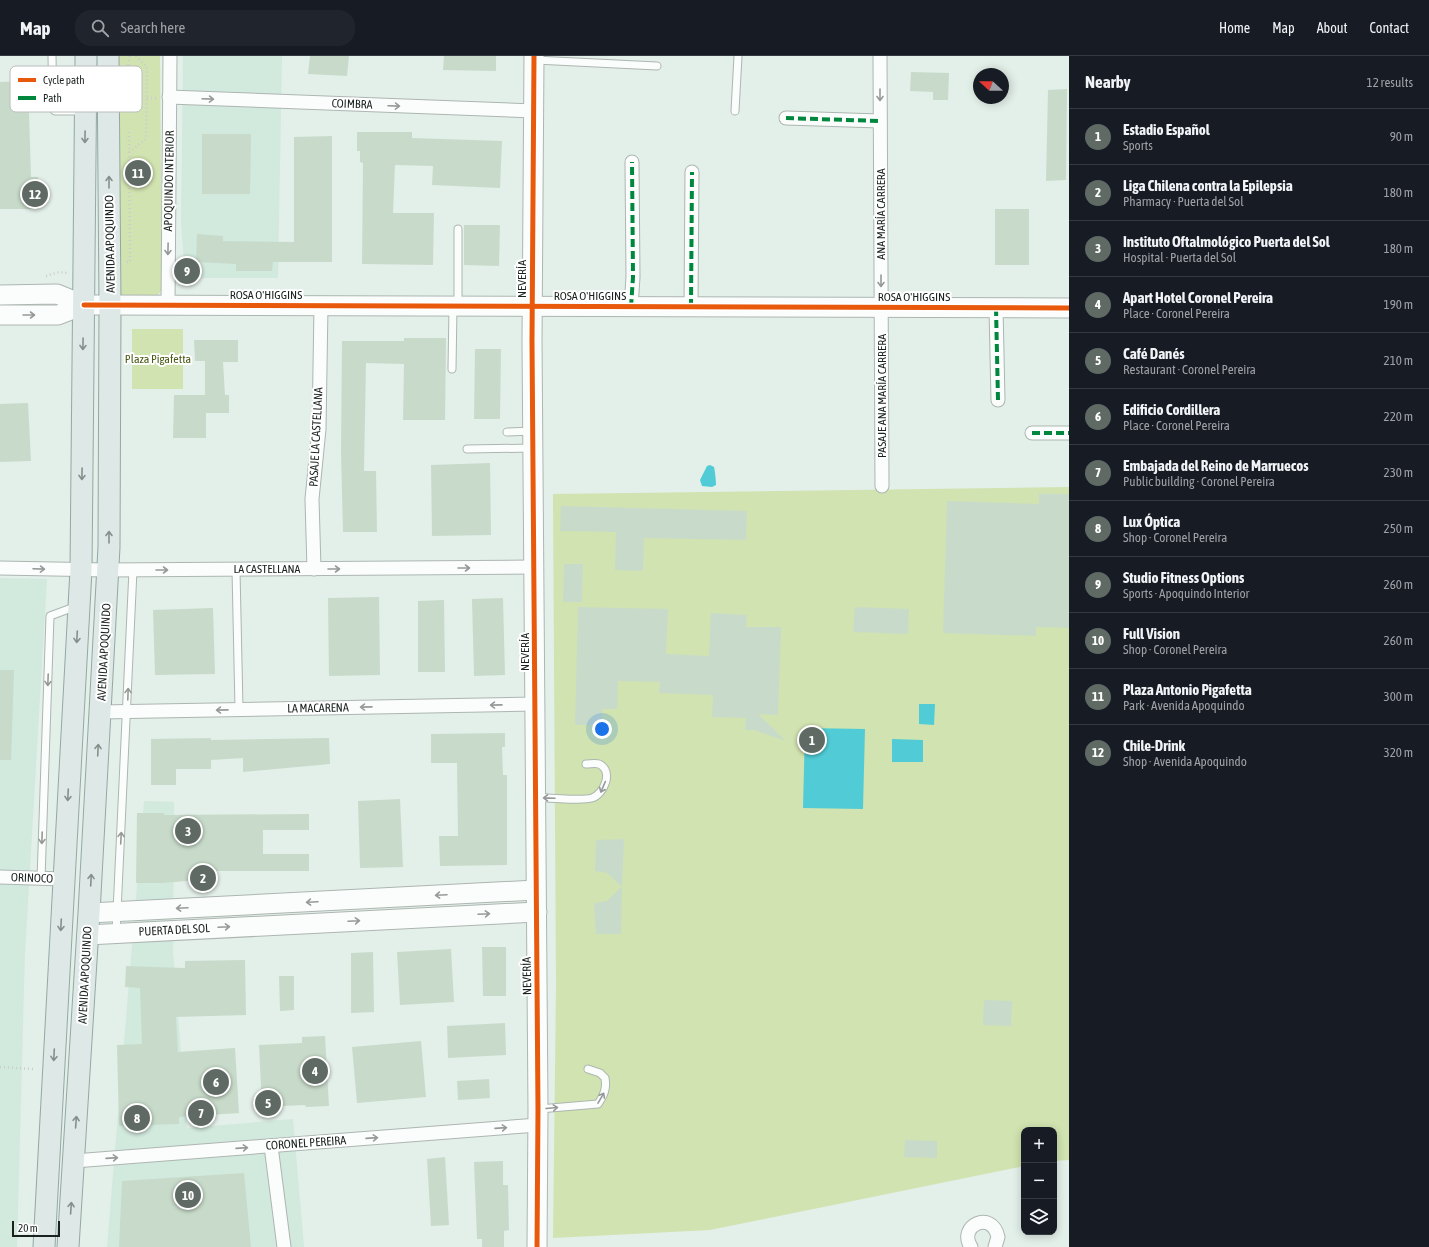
<!DOCTYPE html>
<html lang="en">
<head>
<meta charset="utf-8">
<style>
  :root { --surface:#171b24; --page:#20242c; --text:#f1f3f6; --muted:#9ea1a6; --line:#363941; --accent:#606a65 }
  body { margin:0; font-family:"Asap Condensed",sans-serif; background:var(--page); color:var(--text) }
  .controls { position:absolute; right:12px; bottom:12px; display:grid; overflow:hidden; border-radius:8px; box-shadow:0 2px 10px #0003 }
  .controls button { width:36px; height:36px; display:grid; place-items:center; padding:0; border:0; border-bottom:1px solid var(--line); background:var(--surface); color:var(--text); font:20px sans-serif }
  .compass { position:absolute; left:973px; top:12px; width:36px; height:36px; border-radius:50%; background:var(--surface); box-shadow:0 2px 10px #0003; rotate:291deg }
  .scale { position:absolute; left:12px; bottom:10px; width:48px; box-sizing:border-box; padding-left:4px; border:2px solid #19221e; border-top:0; font-size:11px; line-height:14px; white-space:nowrap; color:#19221e; -webkit-text-stroke:3px #fff; paint-order:stroke }
  .you { position:absolute; left:602px; top:673px; width:14px; height:14px; margin:-10px; border:3px solid #fff; border-radius:50%; background:#1a73e8; box-shadow:0 0 0 6px #1a73e833 }
  .badge { display:grid; place-items:center; width:26px; height:26px; border-radius:50%; background:var(--accent); color:#fff; font-size:13px; font-weight:700 }
  .pin { position:absolute; translate:-50% -50%; border:2px solid #fff; box-shadow:0 1px 4px #0006 }
  .list { margin:0; padding:0; list-style:none }
  h2 { display:flex; justify-content:space-between; align-items:center; height:52px; margin:0; padding:0 16px; font-size:17px }
  h2 small { font-size:13px; font-weight:400; color:var(--muted) }
  .list li { display:grid; grid-template-columns:26px 1fr auto; gap:12px; align-items:center; box-sizing:border-box; height:56px; padding:0 16px; border-top:1px solid var(--line) }
  .list b { display:block; font-size:15px; white-space:nowrap }
  .list p { margin:0; font-size:13px; white-space:nowrap; color:var(--muted) }
  .list em { font-size:13px; font-style:normal; color:var(--muted) }
  .icon { flex:none; width:22px; height:22px; fill:none; stroke:currentColor; stroke-width:2; stroke-linecap:round; stroke-linejoin:round }
  .map { position:relative; flex:none; width:1069px; height:1191px; overflow:hidden }
  header { display:flex; align-items:center; gap:24px; box-sizing:border-box; height:56px; padding:0 20px; background:var(--surface); border-bottom:1px solid var(--line) }
  header strong { font-size:19px }
  nav { display:flex; gap:22px; margin-inline-start:auto; font-size:14px }
  .search { width:280px; height:36px; background:var(--page); display:flex; align-items:center; gap:10px; box-sizing:border-box; padding:0 14px; border-radius:16px; color:var(--muted); font-size:15px }
  main { display:flex }
  aside { flex:1; background:var(--surface) }
  .map>svg:first-child { display:block }
  .built { fill:#d2e9de }
  .green { fill:#d1e3b0 }
  .water { fill:#51ccd6 }
  .building { fill:#c8dbca }
  .lines { fill:none; stroke-linecap:round; stroke-linejoin:round }
  .lane-casing { stroke:#adb6b1; stroke-width:9 }
  .street-casing { stroke:#adb6b1; stroke-width:15 }
  .secondary-casing { stroke:#adb6b1; stroke-width:21 }
  .primary-casing { stroke:#94a8a3; stroke-width:23 }
  .path { stroke:#c9cdcb; stroke-width:2.5; stroke-dasharray:1 3; stroke-linecap:butt }
  .lane { stroke:#fbfdfc; stroke-width:7 }
  .street { stroke:#fbfdfc; stroke-width:13 }
  .secondary { stroke:#fbfdfc; stroke-width:19 }
  .primary { stroke:#dee8e6; stroke-width:21 }
  .quiet { stroke:#00873e; stroke-width:4; stroke-dasharray:8 4; stroke-linecap:butt }
  .cycleway-casing { stroke:#fff; stroke-width:8 }
  .cycleway { stroke:#e8590c; stroke-width:5 }
  .oneway { stroke:#959a98 }
  .oneway2 { stroke:#858f8c }
  .labels { text-anchor:middle; dominant-baseline:central; stroke-width:4; stroke-linejoin:round; paint-order:stroke }
  .street-label { font-size:12px; fill:#19221e; stroke:#fff }
  .park-label { font-size:12px; fill:#4a5916; stroke:#fff }
  .key { fill:#fff; stroke:#babdbc; stroke-width:1 }
  .key-label { font-size:11px; fill:#19221e }
</style>
</head>
<body>
<header>
<strong>Map</strong>
<div class="search"><svg class="icon" aria-label="search" viewBox="0 0 24 24"><circle cx="10" cy="10" r="6"/><path d="M15 15l6 6"/></svg>Search here</div>
<nav><a>Home</a><a>Map</a><a>About</a><a>Contact</a></nav>
</header>
<main>
<div class="map">
<svg width="1069" height="1191" viewBox="0 0 1069 1191">
  <rect width="100%" height="100%" fill="#e3efe9"/>
  <g class="built">
    <polygon points="183,0 282,0 278,222 185,222 181,165"/>
    <polygon points="0,522 47,523 25,897 17,1191 0,1191"/>
    <polygon points="144,745 174,746 173,896 187,1072 293,1063 304,1191 107,1191"/>
  </g>
  <g class="green">
    <polygon points="115,0 160,0 162,234 157,240 122,241 116,233"/>
    <rect x="132" y="273" width="51" height="60"/>
    <polygon points="1069,431 1069,1104 1054,1105 1054,1074 1024,1074 1024,1110 710,1174 553,1182 556,930 553,438"/>
  </g>
  <g class="water">
    <path d="M710,409L714,411C715,414 716,426 716,429L712,431L702,430L700,424L707,410Z"/>
    <polygon points="919,648 935,648 934,669 919,668"/>
    <polygon points="805,672 865,673 863,753 803,752"/>
    <polygon points="892,683 923,684 923,706 892,706"/>
  </g>
  <g class="building">
    <polygon points="310,0 349,0 347,20 308,18"/>
    <polygon points="444,0 496,0 496,15 443,14"/>
    <polygon points="911,16 949,17 948,44 933,44 933,36 910,35"/>
    <polygon points="28,25 31,121 38,121 38,153 0,153 0,26"/>
    <polygon points="1067,33 1066,124 1046,125 1048,34"/>
    <polygon points="357,76 412,76 412,82 502,85 500,132 432,129 433,110 395,109 393,157 434,157 433,209 362,208 363,107 360,106 360,95 357,95"/>
    <polygon points="202,78 251,78 250,138 202,138"/>
    <polygon points="332,80 332,206 273,206 272,215 236,215 236,208 196,206 197,178 223,180 223,185 294,186 294,81"/>
    <rect x="995" y="153" width="34" height="56"/>
    <polygon points="464,169 500,169 499,210 464,209"/>
    <polygon points="404,282 446,282 445,364 403,364 404,308 366,307 364,415 376,415 377,476 343,476 341,396 342,285 404,285"/>
    <polygon points="194,284 238,284 238,306 223,306 225,339 229,339 229,357 206,357 206,382 173,382 174,339 205,339 205,305 195,305"/>
    <polygon points="475,293 501,293 500,363 474,363"/>
    <polygon points="28,347 31,405 0,406 0,348"/>
    <polygon points="490,407 491,479 432,480 431,409"/>
    <polygon points="1039,438 1069,438 1069,572 1036,571 1036,580 943,577 947,445 1039,448"/>
    <polygon points="561,450 747,455 746,484 644,482 643,515 615,514 616,476 560,475"/>
    <polygon points="564,508 583,508 582,546 563,546"/>
    <polygon points="379,541 380,619 329,620 328,542"/>
    <polygon points="503,542 505,619 474,620 472,543"/>
    <polygon points="444,544 445,616 418,616 418,545"/>
    <polygon points="578,551 668,553 666,598 709,600 711,557 747,559 746,571 781,571 778,659 758,658 786,685 754,674 745,674 746,662 712,661 713,639 659,637 660,626 618,625 617,653 602,653 602,669 575,669"/>
    <polygon points="855,551 909,553 908,578 853,576"/>
    <polygon points="213,552 215,618 155,619 153,554"/>
    <polygon points="0,614 14,614 11,704 0,704"/>
    <polygon points="505,677 505,691 502,691 503,719 507,719 507,809 440,810 439,780 458,780 457,707 431,707 431,678"/>
    <polygon points="211,682 211,684 329,682 330,708 243,716 243,702 211,704 211,713 176,713 176,729 151,729 151,683"/>
    <polygon points="400,743 403,811 360,812 358,745"/>
    <polygon points="137,757 164,757 164,759 309,758 309,774 263,774 263,798 309,798 309,815 199,815 199,824 162,827 136,827"/>
    <polygon points="624,783 622,831 607,817 595,815 596,784"/>
    <polygon points="622,831 621,878 596,878 594,847 607,845"/>
    <polygon points="482,891 506,891 506,940 483,940"/>
    <polygon points="451,893 454,946 400,949 397,896"/>
    <polygon points="373,896 374,956 351,957 351,897"/>
    <polygon points="245,904 246,959 176,961 178,996 235,992 239,1057 179,1061 179,1068 119,1070 117,989 142,988 140,932 125,931 126,910 185,912 185,905"/>
    <polygon points="279,920 294,920 294,954 280,955"/>
    <polygon points="984,944 1012,945 1011,970 983,969"/>
    <polygon points="505,967 506,999 448,1002 447,970"/>
    <polygon points="325,980 329,1050 306,1051 305,1049 262,1051 259,989 302,987 302,981"/>
    <polygon points="421,985 426,1041 357,1047 352,991"/>
    <polygon points="489,1023 490,1042 458,1044 457,1025"/>
    <polygon points="905,1084 937,1085 937,1102 904,1101"/>
    <polygon points="445,1101 449,1169 431,1170 427,1103"/>
    <polygon points="503,1105 503,1129 508,1129 509,1174 504,1175 504,1191 482,1191 482,1183 477,1183 474,1106"/>
    <polygon points="244,1117 251,1191 119,1191 122,1125"/>
  </g>
  <g class="lines">
    <g class="lane-casing">
      <g id="lane">
        <polyline points="52,0 53,53 55,55 84,55"/>
        <polyline points="535,4 657,10"/>
        <polyline points="735,55 738,0"/>
        <polyline points="458,173 458,250"/>
        <polyline points="452,313 453,251"/>
        <polyline points="507,376 533,375"/>
        <polyline points="467,393 533,392"/>
        <polyline points="236,514 239,653"/>
        <path d="M537,741C549,742 582,745 592,742C604,738 614,715 599,708C595,707 590,708 586,708"/>
        <polyline points="41,823 50,560 77,550"/>
        <polyline points="116,877 133,514"/>
        <path d="M539,1053L598,1048C604,1039 607,1032 605,1022L600,1017L588,1013"/>
      </g>
    </g>
    <g class="street-casing">
      <g id="street">
        <polyline points="880,0 882,430"/>
        <polyline points="169,41 534,55"/>
        <polyline points="786,62 880,65"/>
        <polyline points="168,249 170,0"/>
        <polyline points="631,251 633,221 632,106"/>
        <polyline points="691,251 692,116"/>
        <polyline points="996,252 998,344"/>
        <polyline points="1032,377 1069,377"/>
        <polyline points="0,512 107,514 534,511"/>
        <polyline points="314,513 312,443 319,373 321,250"/>
        <polyline points="100,656 535,648"/>
        <polyline points="0,821 64,823"/>
        <polyline points="271,1090 284,1191"/>
        <polyline points="74,1105 538,1069"/>
        <path d="M971,1191C957,1170 992,1153 998,1181L995,1191"/>
      </g>
    </g>
    <g class="secondary-casing">
      <g id="secondary">
        <polyline points="534,0 532,285 538,1053 537,1191"/>
        <polyline points="0,239 57,238 84,249 110,249 1069,252"/>
        <polyline points="0,259 58,259 84,249"/>
        <polyline points="89,857 536,834"/>
        <polyline points="87,879 537,856"/>
      </g>
    </g>
    <g class="primary-casing">
      <g id="primary">
        <polyline points="44,1191 81,514 86,0"/>
        <polyline points="68,1191 89,857 109,491 110,249 108,0"/>
      </g>
    </g>
    <g class="path">
      <polyline points="128,9 130,0"/>
      <polyline points="147,42 156,42"/>
      <polyline points="129,96 146,83 147,11 136,0"/>
      <polyline points="127,206 130,206 129,76"/>
      <polyline points="46,220 59,216 67,217"/>
      <polyline points="0,1011 33,1013"/>
    </g>
    <use href="#lane" class="lane"/>
    <use href="#street" class="street"/>
    <use href="#secondary" class="secondary"/>
    <use href="#primary" class="primary"/>
    <g class="quiet">
      <polyline points="786,62 880,65"/>
      <polyline points="631,251 633,221 632,106"/>
      <polyline points="691,251 692,116"/>
      <polyline points="996,252 998,344"/>
      <polyline points="1032,377 1069,377"/>
    </g>
    <g class="cycleway-casing">
      <g id="cycleway">
        <polyline points="534,0 532,285 538,1053 537,1191"/>
        <polyline points="84,249 1069,252"/>
      </g>
    </g>
    <use href="#cycleway" class="cycleway"/>
  </g>
  <defs><path id="oneway-shaft" d="M-6 0H5M1.5-3L5.5 0L1.5 3" fill="none" stroke-width="1.6" stroke-linecap="round" stroke-linejoin="round"/></defs>
  <g class="oneway">
    <use href="#oneway-shaft" transform="translate(880 39) rotate(90)"/>
    <use href="#oneway-shaft" transform="translate(208 43) rotate(2)"/>
    <use href="#oneway-shaft" transform="translate(394 50) rotate(2)"/>
    <use href="#oneway-shaft" transform="translate(168 193) rotate(91)"/>
    <use href="#oneway-shaft" transform="translate(881 225) rotate(90)"/>
    <use href="#oneway-shaft" transform="translate(29 259)"/>
    <use href="#oneway-shaft" transform="translate(464 512)"/>
    <use href="#oneway-shaft" transform="translate(39 513) rotate(2)"/>
    <use href="#oneway-shaft" transform="translate(334 513)"/>
    <use href="#oneway-shaft" transform="translate(162 514)"/>
    <use href="#oneway-shaft" transform="translate(48 624) rotate(92)"/>
    <use href="#oneway-shaft" transform="translate(128 638) rotate(-88)"/>
    <use href="#oneway-shaft" transform="translate(496 649) rotate(179)"/>
    <use href="#oneway-shaft" transform="translate(366 651) rotate(179)"/>
    <use href="#oneway-shaft" transform="translate(222 654) rotate(179)"/>
    <use href="#oneway-shaft" transform="translate(603 731) rotate(113)"/>
    <use href="#oneway-shaft" transform="translate(549 742) rotate(-178)"/>
    <use href="#oneway-shaft" transform="translate(42 782) rotate(92)"/>
    <use href="#oneway-shaft" transform="translate(121 782) rotate(-87)"/>
    <use href="#oneway-shaft" transform="translate(441 839) rotate(177)"/>
    <use href="#oneway-shaft" transform="translate(312 846) rotate(177)"/>
    <use href="#oneway-shaft" transform="translate(182 852) rotate(177)"/>
    <use href="#oneway-shaft" transform="translate(484 858) rotate(-3)"/>
    <use href="#oneway-shaft" transform="translate(354 865) rotate(-3)"/>
    <use href="#oneway-shaft" transform="translate(224 871) rotate(-3)"/>
    <use href="#oneway-shaft" transform="translate(601 1042) rotate(-60)"/>
    <use href="#oneway-shaft" transform="translate(552 1052) rotate(-5)"/>
    <use href="#oneway-shaft" transform="translate(501 1072) rotate(-4)"/>
    <use href="#oneway-shaft" transform="translate(372 1082) rotate(-4)"/>
    <use href="#oneway-shaft" transform="translate(242 1092) rotate(-4)"/>
    <use href="#oneway-shaft" transform="translate(112 1102) rotate(-4)"/>
  </g>
  <g class="oneway2">
    <use href="#oneway-shaft" transform="translate(85 81) rotate(91)"/>
    <use href="#oneway-shaft" transform="translate(109 126) rotate(-90)"/>
    <use href="#oneway-shaft" transform="translate(83 288) rotate(91)"/>
    <use href="#oneway-shaft" transform="translate(82 418) rotate(91)"/>
    <use href="#oneway-shaft" transform="translate(109 481) rotate(-90)"/>
    <use href="#oneway-shaft" transform="translate(77 581) rotate(93)"/>
    <use href="#oneway-shaft" transform="translate(98 694) rotate(-87)"/>
    <use href="#oneway-shaft" transform="translate(68 739) rotate(93)"/>
    <use href="#oneway-shaft" transform="translate(91 824) rotate(-87)"/>
    <use href="#oneway-shaft" transform="translate(61 869) rotate(93)"/>
    <use href="#oneway-shaft" transform="translate(54 999) rotate(93)"/>
    <use href="#oneway-shaft" transform="translate(76 1066) rotate(-86)"/>
    <use href="#oneway-shaft" transform="translate(71 1152) rotate(-86)"/>
  </g>
  <g class="labels">
    <g class="street-label">
      <text transform="translate(352 48) rotate(2)">COIMBRA</text>
      <text transform="translate(169 125) rotate(-89)">APOQUINDO INTERIOR</text>
      <text transform="translate(881 158) rotate(-90)">ANA MARÍA CARRERA</text>
      <text transform="translate(110 188) rotate(-91)">AVENIDA APOQUINDO</text>
      <text transform="translate(522 223) rotate(-90)">NEVERÍA</text>
      <text x="266" y="239">ROSA O'HIGGINS</text>
      <text x="590" y="240">ROSA O'HIGGINS</text>
      <text x="914" y="241">ROSA O'HIGGINS</text>
      <text transform="translate(882 340) rotate(-90)">PASAJE ANA MARÍA CARRERA</text>
      <text transform="translate(316 381) rotate(-87)">PASAJE LA CASTELLANA</text>
      <text x="267" y="513">LA CASTELLANA</text>
      <text transform="translate(104 596) rotate(-87)">AVENIDA APOQUINDO</text>
      <text transform="translate(525 596) rotate(-90)">NEVERÍA</text>
      <text transform="translate(318 652) rotate(-1)">LA MACARENA</text>
      <text transform="translate(32 822) rotate(2)">ORINOCO</text>
      <text transform="translate(174 874) rotate(-3)">PUERTA DEL SOL</text>
      <text transform="translate(85 919) rotate(-87)">AVENIDA APOQUINDO</text>
      <text transform="translate(527 920) rotate(-91)">NEVERÍA</text>
      <text transform="translate(306 1087) rotate(-4)">CORONEL PEREIRA</text>
    </g>
    <g class="park-label">
      <text x="158" y="303">Plaza Pigafetta</text>
    </g>
  </g>
  <rect x="10" y="10" width="132" height="46" rx="6" class="key"/>
  <rect x="18" y="22" width="18" height="4" fill="#e8590c"/>
  <rect x="18" y="40" width="18" height="4" fill="#00873e"/>
  <g class="key-label">
    <text x="43" y="28">Cycle path</text>
    <text x="43" y="46">Path</text>
  </g>
</svg>
<div class="controls">
<button>+</button>
<button>−</button>
<button><svg class="icon" aria-label="layers" viewBox="0 0 24 24"><path d="M12 4l9 5-9 5-9-5zM3 14l9 5 9-5"/></svg></button>
</div>
<svg class="compass" viewBox="-18 -18 36 36"><path d="M0-13l5 13h-10z" fill="#e53935"/><path d="M0 13l5-13h-10z" fill="#9ea1a6"/></svg>
<div class="scale">20 m</div>
<div class="you"></div>
<div class="pin badge" style="left:812px;top:684px">1</div>
<div class="pin badge" style="left:203px;top:822px">2</div>
<div class="pin badge" style="left:188px;top:775px">3</div>
<div class="pin badge" style="left:315px;top:1015px">4</div>
<div class="pin badge" style="left:268px;top:1047px">5</div>
<div class="pin badge" style="left:216px;top:1026px">6</div>
<div class="pin badge" style="left:201px;top:1057px">7</div>
<div class="pin badge" style="left:137px;top:1062px">8</div>
<div class="pin badge" style="left:187px;top:215px">9</div>
<div class="pin badge" style="left:188px;top:1139px">10</div>
<div class="pin badge" style="left:138px;top:117px">11</div>
<div class="pin badge" style="left:35px;top:138px">12</div>
</div>
<aside>
<h2>Nearby<small>12 results</small></h2>
<ul class="list">
<li><span class="badge">1</span><div><b>Estadio Español</b><p>Sports</p></div><em>90 m</em></li>
<li><span class="badge">2</span><div><b>Liga Chilena contra la Epilepsia</b><p>Pharmacy · Puerta del Sol</p></div><em>180 m</em></li>
<li><span class="badge">3</span><div><b>Instituto Oftalmológico Puerta del Sol</b><p>Hospital · Puerta del Sol</p></div><em>180 m</em></li>
<li><span class="badge">4</span><div><b>Apart Hotel Coronel Pereira</b><p>Place · Coronel Pereira</p></div><em>190 m</em></li>
<li><span class="badge">5</span><div><b>Café Danés</b><p>Restaurant · Coronel Pereira</p></div><em>210 m</em></li>
<li><span class="badge">6</span><div><b>Edificio Cordillera</b><p>Place · Coronel Pereira</p></div><em>220 m</em></li>
<li><span class="badge">7</span><div><b>Embajada del Reino de Marruecos</b><p>Public building · Coronel Pereira</p></div><em>230 m</em></li>
<li><span class="badge">8</span><div><b>Lux Óptica</b><p>Shop · Coronel Pereira</p></div><em>250 m</em></li>
<li><span class="badge">9</span><div><b>Studio Fitness Options</b><p>Sports · Apoquindo Interior</p></div><em>260 m</em></li>
<li><span class="badge">10</span><div><b>Full Vision</b><p>Shop · Coronel Pereira</p></div><em>260 m</em></li>
<li><span class="badge">11</span><div><b>Plaza Antonio Pigafetta</b><p>Park · Avenida Apoquindo</p></div><em>300 m</em></li>
<li><span class="badge">12</span><div><b>Chile-Drink</b><p>Shop · Avenida Apoquindo</p></div><em>320 m</em></li>
</ul>
</aside>
</main>
</body>
</html>
